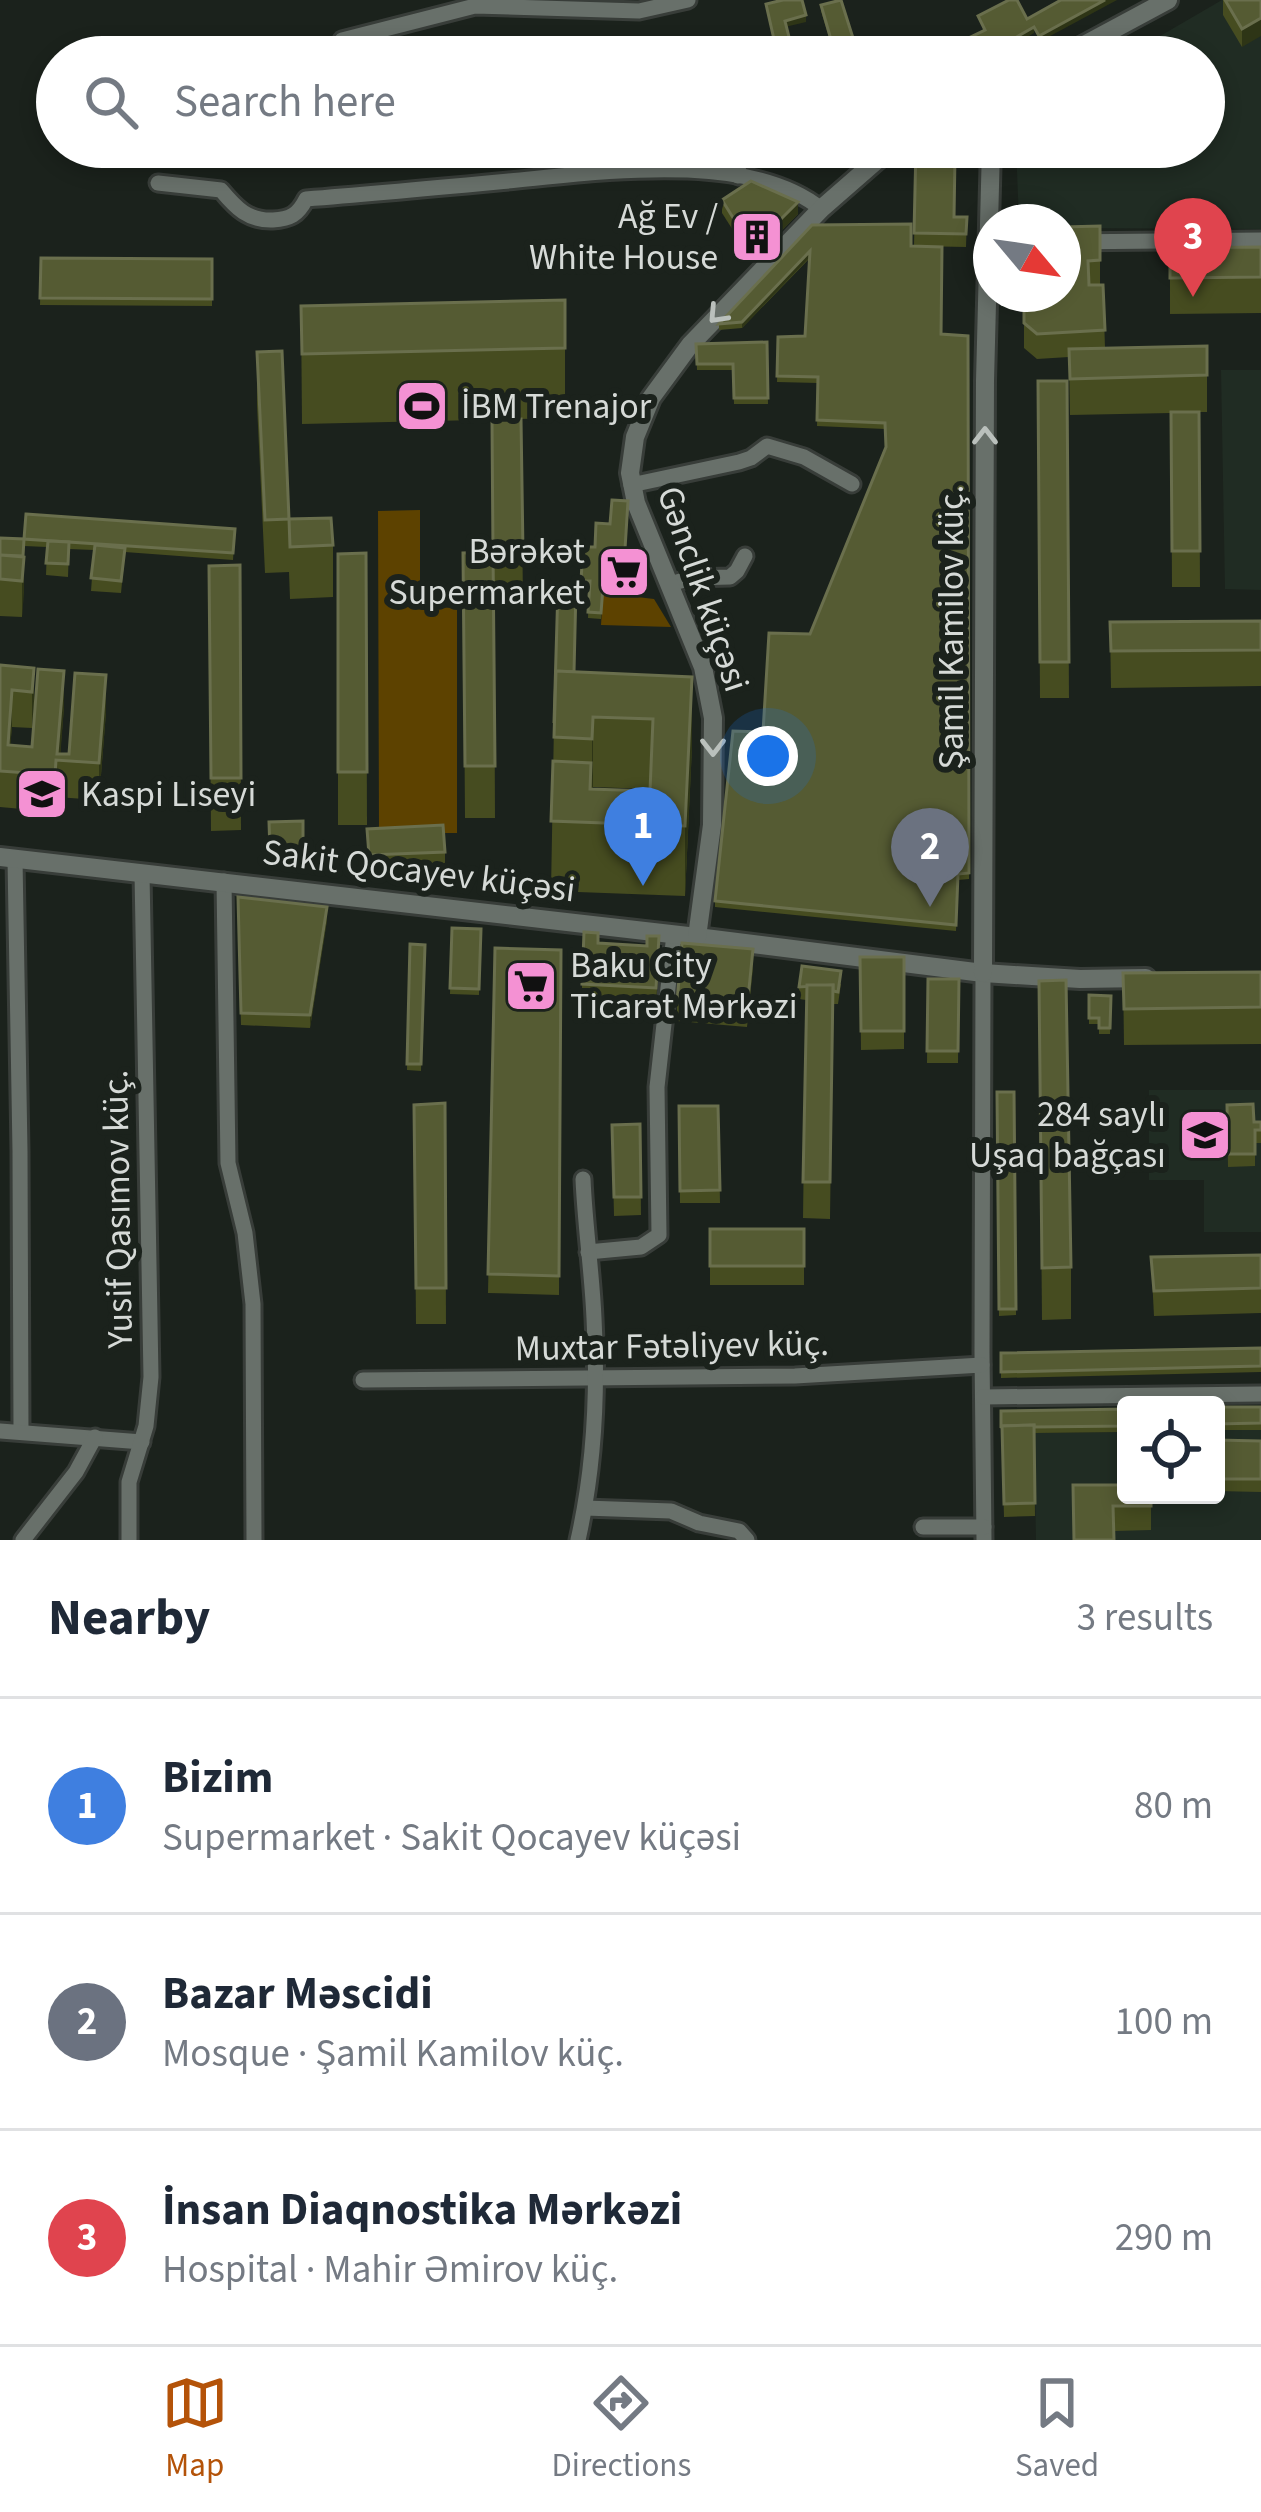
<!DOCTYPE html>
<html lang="en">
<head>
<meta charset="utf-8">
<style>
  :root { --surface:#fff; --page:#f6f6f7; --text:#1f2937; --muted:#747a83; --line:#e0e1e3; --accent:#b45309 }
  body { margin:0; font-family:"Source Sans 3",sans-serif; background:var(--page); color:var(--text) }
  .controls { position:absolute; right:36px; bottom:36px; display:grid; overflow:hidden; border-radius:12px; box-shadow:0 6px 18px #0003 }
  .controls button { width:108px; height:108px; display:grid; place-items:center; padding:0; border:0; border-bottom:3px solid var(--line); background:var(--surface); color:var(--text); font:60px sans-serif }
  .compass { position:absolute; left:973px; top:204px; width:108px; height:108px; border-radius:50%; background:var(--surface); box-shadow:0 6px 18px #0003; rotate:119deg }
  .you { position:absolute; left:768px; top:756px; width:42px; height:42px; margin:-30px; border:9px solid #fff; border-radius:50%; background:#1a73e8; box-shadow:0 0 0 18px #1a73e833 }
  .badge { display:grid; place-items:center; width:78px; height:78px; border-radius:50%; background:var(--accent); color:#fff; font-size:39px; font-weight:700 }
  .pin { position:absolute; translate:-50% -99px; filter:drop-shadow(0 3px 6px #0008) }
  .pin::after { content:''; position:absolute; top:63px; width:42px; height:36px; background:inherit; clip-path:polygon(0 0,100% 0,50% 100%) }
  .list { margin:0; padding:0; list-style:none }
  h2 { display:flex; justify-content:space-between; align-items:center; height:156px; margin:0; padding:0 48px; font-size:51px }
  h2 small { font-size:39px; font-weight:400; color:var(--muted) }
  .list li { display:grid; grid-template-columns:78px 1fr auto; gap:36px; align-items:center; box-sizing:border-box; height:216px; padding:0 48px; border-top:3px solid var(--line) }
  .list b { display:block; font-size:45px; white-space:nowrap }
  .list p { margin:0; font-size:39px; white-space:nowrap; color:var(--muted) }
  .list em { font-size:39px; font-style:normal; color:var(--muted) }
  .icon { flex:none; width:66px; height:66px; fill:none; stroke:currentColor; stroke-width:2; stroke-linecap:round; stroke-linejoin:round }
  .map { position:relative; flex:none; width:1261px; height:1540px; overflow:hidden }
  .search { position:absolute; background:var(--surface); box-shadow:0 6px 18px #0003; left:36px; right:36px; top:36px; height:132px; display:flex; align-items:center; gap:30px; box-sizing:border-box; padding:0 42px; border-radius:66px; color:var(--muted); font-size:45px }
  .sheet { height:804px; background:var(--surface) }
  nav { display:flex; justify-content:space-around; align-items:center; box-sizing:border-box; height:168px; border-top:3px solid var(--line); background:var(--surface); font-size:33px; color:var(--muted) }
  nav a { display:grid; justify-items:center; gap:6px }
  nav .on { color:var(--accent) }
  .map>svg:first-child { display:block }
  .built { fill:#202c23 }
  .green { fill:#5d4200 }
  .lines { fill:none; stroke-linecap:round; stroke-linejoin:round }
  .minor-casing { stroke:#383d39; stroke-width:21 }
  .tertiary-casing { stroke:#383d39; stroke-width:24 }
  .minor { stroke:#68706a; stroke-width:15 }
  .tertiary { stroke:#68706a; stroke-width:18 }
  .wall { fill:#464c20; fill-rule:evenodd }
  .shaded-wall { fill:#2e3516 }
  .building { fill:#555b33; stroke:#6a6f4d; stroke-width:3 }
  .oneway { stroke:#bac0bc }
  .labels { text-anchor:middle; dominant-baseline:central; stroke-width:12; stroke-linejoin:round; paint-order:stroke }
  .poi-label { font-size:36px; fill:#d6dad7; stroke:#1b221c; text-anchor:end }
  .street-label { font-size:36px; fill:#d6dad7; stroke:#1b221c }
</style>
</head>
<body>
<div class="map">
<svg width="1261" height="1540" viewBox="0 0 1261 1540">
  <rect width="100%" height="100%" fill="#1b221c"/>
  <g class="built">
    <polygon points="1222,0 1261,0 1261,229 1063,228 1063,222 1019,222 1016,147 1204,147 1204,57 1124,57"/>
    <polygon points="1221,370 1261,370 1261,590 1225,589"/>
    <polygon points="1149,1090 1261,1090 1261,1232 1204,1232 1204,1180 1149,1180"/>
    <polygon points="1216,1430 1261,1430 1261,1540 1036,1540 1034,1433 1126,1432 1126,1495 1216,1495"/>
  </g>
  <g class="green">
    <polygon points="420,510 420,607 457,608 457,833 379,833 378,511"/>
    <polygon points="603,593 654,599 671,627 601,625"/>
  </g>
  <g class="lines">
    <g class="minor-casing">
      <g id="minor">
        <polyline points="342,40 475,6 639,11 688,0"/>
        <polyline points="694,151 734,150 739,155 738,176"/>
        <path d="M158,183L221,190C236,208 248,221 273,220C290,219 298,215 306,199C370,194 434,188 498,182C589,174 746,148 821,209"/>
        <polyline points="1063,242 1261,240"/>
        <polyline points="631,485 739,462 751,458 767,446 804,457 852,484"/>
        <polyline points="670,584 691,578 730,577 737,571 745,556"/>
        <polyline points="15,859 20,1151 21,1432"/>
        <polyline points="224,881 228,1163 245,1233 253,1304 254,1540"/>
        <polyline points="983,973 982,1352 984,1540"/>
        <polyline points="588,1252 641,1247 659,1235 657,1087 674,934"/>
        <polyline points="363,1380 795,1376 982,1365"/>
        <polyline points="983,1397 1261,1394"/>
        <polyline points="0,1431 142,1442"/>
        <polyline points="585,1508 671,1511 699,1523 739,1531 747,1540"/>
        <polyline points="923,1527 984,1527"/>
        <polyline points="23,1540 76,1472 95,1437"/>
        <polyline points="129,1540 129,1482 146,1426 151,1377 142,873"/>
        <path d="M578,1540C594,1469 598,1391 594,1318C592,1272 585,1226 583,1179"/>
      </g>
    </g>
    <g class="tertiary-casing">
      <g id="tertiary">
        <polyline points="1062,57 1168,0"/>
        <polyline points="0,857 697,937 983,973 1080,979 1146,978"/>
        <polyline points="697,937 712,825 713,718 703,667 636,503 630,473 635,437 651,398 690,345 821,209 892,147"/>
        <polyline points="983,973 985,381 991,147"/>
      </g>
    </g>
    <use href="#minor" class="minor"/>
    <use href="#tertiary" class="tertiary"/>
  </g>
  <g class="wall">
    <polygon points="1223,0 1261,0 1242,47 1223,15"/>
    <polygon points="821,5 859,57 835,57 821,11"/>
    <polygon points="916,147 967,147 967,168 955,168 955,217 967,217 966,247 914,246"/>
    <polygon points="722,200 798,214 752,260 722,213"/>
    <polygon points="812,225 911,246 941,334 968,336 969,879 958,880 956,931 715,907 715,901 763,732 810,634 886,448 885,429 817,426 818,383 777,382 778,337 805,336 810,258 742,328 719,330 719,324"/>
    <polygon points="1100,226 1100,285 1103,285 1105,348 1207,346 1207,412 1197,412 1199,412 1200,587 1172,587 1171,413 1070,415 1069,357 1037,359 1024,348 1024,294"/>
    <polygon points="1261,247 1261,313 1170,314 1170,248"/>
    <polygon points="41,258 212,259 212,306 40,305"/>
    <polygon points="565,300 565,418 302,424 301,306"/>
    <polygon points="767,342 768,404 734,404 733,370 697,370 696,344"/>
    <polygon points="257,352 289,519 333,545 333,597 290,599 289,572 265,573 257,405"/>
    <polygon points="1038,381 1067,381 1069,698 1040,698"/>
    <polygon points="521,419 523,604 494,605 495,818 465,818 463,553 493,552"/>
    <polygon points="235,529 233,560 125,552 121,593 91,591 94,550 69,549 68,577 46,575 47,547 24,546 22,617 0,616 0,538 24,539"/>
    <polygon points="583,547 635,549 632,595 603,593 601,619 588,618 589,587 581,587"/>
    <polygon points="366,553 367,825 338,825 338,554"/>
    <polygon points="240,565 241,830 211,831 209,566"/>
    <polygon points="1261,621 1261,686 1111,688 1110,622"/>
    <polygon points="0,665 34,668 32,728 12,727 10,746 32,747 64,707 60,754 69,754 106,712 99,800 56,797 55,812 0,807"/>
    <path d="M574,672L692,677V747L685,896L551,891L554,723ZM593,787L650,789V791L593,789Z"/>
    <polygon points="303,821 303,863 270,863 269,822"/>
    <polygon points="367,829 445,852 445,871 369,874"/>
    <polygon points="238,897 327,920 310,1028 241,1025"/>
    <polygon points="452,928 481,929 479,995 450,994"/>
    <polygon points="410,944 425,945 421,1071 407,1070"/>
    <polygon points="598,944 659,955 656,1006 582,1003 582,984"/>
    <polygon points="495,948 561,950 559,1295 488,1293"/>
    <polygon points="860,957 904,957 904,1049 861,1050"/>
    <polygon points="753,967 747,1027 677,1021 677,1003"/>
    <polygon points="1261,972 1261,1044 1124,1045 1123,973"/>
    <polygon points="928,979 959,979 958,1063 927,1063"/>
    <polygon points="1039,981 1071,1267 1071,1319 1042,1320"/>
    <polygon points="841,984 838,1004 833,1004 830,1219 803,1218 806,1000 799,999 799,987"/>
    <polygon points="1089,995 1111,996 1110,1034 1099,1034 1099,1024 1089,1024"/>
    <polygon points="997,1092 1014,1092 1016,1315 999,1316"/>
    <polygon points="445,1103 446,1324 416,1324 414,1105"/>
    <polygon points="1227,1105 1254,1122 1261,1122 1261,1143 1255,1143 1255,1166 1228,1167"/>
    <polygon points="679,1106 718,1106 720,1203 680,1203"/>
    <polygon points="640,1124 641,1215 614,1216 612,1125"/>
    <rect x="710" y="1229" width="94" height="56"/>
    <polygon points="1261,1255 1261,1313 1154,1316 1151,1257"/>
    <polygon points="1261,1348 1261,1372 1001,1378 1001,1353"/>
    <rect x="1216" y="1407" width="45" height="23"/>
    <polygon points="1126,1409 1126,1432 1034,1433 1035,1516 1004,1517 1001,1411"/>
    <polygon points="1216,1440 1261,1441 1261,1492 1216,1491"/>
    <polygon points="1073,1485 1151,1495 1151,1530 1114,1531"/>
  </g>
  <g class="shaded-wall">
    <polygon points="1105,0 1117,0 1039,42 1039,36"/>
    <polygon points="806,15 806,22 785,27 785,21"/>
    <polygon points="1261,18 1261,36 1242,47 1242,29"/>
    <polygon points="1034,27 1034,33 999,54 999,47"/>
    <polygon points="830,147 843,147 801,168 801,161"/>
    <polygon points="798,202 798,214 752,260 752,248"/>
    <polygon points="810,251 810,257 742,328 742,322"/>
    <polygon points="24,557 24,593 22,617 22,581"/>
    <polygon points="34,668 34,704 32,728 32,692"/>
    <polygon points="64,671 64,707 60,760 57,760"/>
    <polygon points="106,675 106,712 99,800 99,763"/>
    <polygon points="692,677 692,747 685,896 685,826"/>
    <polygon points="12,690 12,727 8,772 8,745"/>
    <polygon points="593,717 593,787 592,809 592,739"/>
    <polygon points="327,907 327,920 310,1028 310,1015"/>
    <polygon points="753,949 753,967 747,1027 747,1009"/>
  </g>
  <g class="building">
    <polygon points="783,0 802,0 806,15 785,21 794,57 778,57 766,4"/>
    <polygon points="841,0 859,57 836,57 821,5"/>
    <polygon points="1009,0 1017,0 1027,19 1061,0 1105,0 1039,36 1034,27 999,47 1004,57 953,57 952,46 985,30 978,16"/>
    <polygon points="1225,0 1261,0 1261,18 1242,29"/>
    <polygon points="798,147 830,147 801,161"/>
    <polygon points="916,147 967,147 967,156 955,156 954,217 967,217 966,234 914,233"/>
    <polygon points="751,181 798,202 752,248 722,200"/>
    <polygon points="911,224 911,246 942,247 941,334 968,336 969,873 958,874 956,925 715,901 733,731 763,732 769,633 810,634 886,447 885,423 817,420 818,377 777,376 778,337 805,336 810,251 742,322 719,324 812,225"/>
    <polygon points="1100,226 1100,260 1088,261 1089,285 1103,285 1105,330 1037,334 1024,323 1024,294 1063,294 1063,227"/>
    <polygon points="1261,247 1261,277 1170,278 1170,248"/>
    <polygon points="41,258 212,259 212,299 40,298"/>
    <polygon points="565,300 565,348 302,354 301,306"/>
    <polygon points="767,342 768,398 734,398 733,364 697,364 696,344"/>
    <polygon points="1207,346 1207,375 1070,379 1069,349"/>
    <polygon points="282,351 289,519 265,520 257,352"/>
    <polygon points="1038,381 1067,381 1069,662 1040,662"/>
    <polygon points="1171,412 1199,412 1200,551 1172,551"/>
    <polygon points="521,419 523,552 493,552 492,420"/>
    <polygon points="612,500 628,501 625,549 635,549 632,589 603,587 601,613 588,612 590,581 581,581 583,547 595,547 596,523 610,524"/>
    <polygon points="26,514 235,529 233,553 24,539"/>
    <polygon points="331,518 333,545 290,547 289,519"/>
    <polygon points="0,538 24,539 23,556 0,555"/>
    <polygon points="48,541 69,542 68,564 46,563"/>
    <polygon points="95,545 125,548 121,581 91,578"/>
    <polygon points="493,552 495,766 465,766 463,553"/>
    <polygon points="366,553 367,772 338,772 338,554"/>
    <polygon points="0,555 24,557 22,581 0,579"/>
    <polygon points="240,565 241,778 211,778 209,566"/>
    <polygon points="558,587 576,588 574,672 556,671 554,723"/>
    <polygon points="1261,621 1261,650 1111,651 1110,622"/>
    <polygon points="0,665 34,668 32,692 12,690 8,745 32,747 38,669 64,671 57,754 69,754 75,673 106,675 99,763 56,760 55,775 0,771"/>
    <polygon points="556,671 692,677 685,826 551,821 553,761 591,763 590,789 650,791 653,719 593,717 592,739 554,737"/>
    <polygon points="303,821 303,850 270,851 269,822"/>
    <polygon points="443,825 445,852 369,855 367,829"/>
    <polygon points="238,897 327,907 310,1015 241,1013"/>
    <polygon points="452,928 481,929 479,989 450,988"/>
    <polygon points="584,932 598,933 598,943 647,946 647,936 659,936 656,988 582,984"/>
    <polygon points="682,943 753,949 747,1009 677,1003"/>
    <polygon points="410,944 425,945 421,1064 407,1064"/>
    <polygon points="495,948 561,950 559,1276 488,1274"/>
    <polygon points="860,957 904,957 904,1031 861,1031"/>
    <polygon points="802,966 841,971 838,992 833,991 833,985 799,987"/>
    <polygon points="1261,972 1261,1007 1124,1009 1123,973"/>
    <polygon points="928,979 959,979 958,1051 927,1051"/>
    <polygon points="1066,980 1071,1267 1042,1268 1039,981"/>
    <polygon points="807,985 833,985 830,1182 803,1182"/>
    <polygon points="1089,995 1111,996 1110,1028 1099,1028 1099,1018 1089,1018"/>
    <polygon points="997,1092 1014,1092 1016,1309 999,1309"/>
    <polygon points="445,1103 446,1288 416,1288 414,1105"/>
    <polygon points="1253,1104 1254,1122 1261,1122 1261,1130 1255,1130 1255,1154 1228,1154 1227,1105"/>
    <polygon points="679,1106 718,1106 720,1190 680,1191"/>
    <polygon points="640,1124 641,1197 614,1197 612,1125"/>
    <rect x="710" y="1229" width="94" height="37"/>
    <polygon points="1261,1255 1261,1288 1154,1291 1151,1257"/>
    <polygon points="1261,1348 1261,1366 1001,1372 1001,1353"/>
    <polygon points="1216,1407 1261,1407 1261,1423 1216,1424"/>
    <polygon points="1126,1409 1126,1426 1034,1427 1034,1425 1002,1426 1001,1428 1001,1411"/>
    <polygon points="1034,1425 1035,1503 1004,1504 1002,1426"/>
    <polygon points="1216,1440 1261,1441 1261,1479 1216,1479"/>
    <polygon points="1073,1485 1126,1485 1126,1495 1151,1495 1151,1506 1113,1506 1114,1540 1074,1540"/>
  </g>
  <defs><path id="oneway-chevron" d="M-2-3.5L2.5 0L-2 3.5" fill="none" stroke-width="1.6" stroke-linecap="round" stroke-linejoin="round" transform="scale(3)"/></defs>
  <g class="oneway">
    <use href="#oneway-chevron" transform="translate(717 315) rotate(133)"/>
    <use href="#oneway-chevron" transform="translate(985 436) rotate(-90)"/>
    <use href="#oneway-chevron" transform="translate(713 747) rotate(90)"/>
  </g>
  <defs>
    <g id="building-square" transform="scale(2.7)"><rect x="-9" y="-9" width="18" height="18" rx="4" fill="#f491d3" stroke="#1b221c"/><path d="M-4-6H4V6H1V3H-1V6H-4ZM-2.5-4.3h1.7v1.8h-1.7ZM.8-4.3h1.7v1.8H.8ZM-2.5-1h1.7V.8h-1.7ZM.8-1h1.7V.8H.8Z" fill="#111"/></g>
    <g id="stadium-square" transform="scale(2.7)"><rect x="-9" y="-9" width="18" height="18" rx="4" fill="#f491d3" stroke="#1b221c"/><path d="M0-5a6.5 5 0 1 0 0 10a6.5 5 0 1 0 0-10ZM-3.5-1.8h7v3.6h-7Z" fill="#111"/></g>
    <g id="supermarket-square" transform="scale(2.7)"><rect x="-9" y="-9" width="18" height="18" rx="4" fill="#f491d3" stroke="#1b221c"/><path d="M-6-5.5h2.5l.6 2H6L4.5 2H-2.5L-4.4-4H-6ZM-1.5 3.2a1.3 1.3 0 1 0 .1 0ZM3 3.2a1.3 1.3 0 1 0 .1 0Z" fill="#111"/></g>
    <g id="school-square" transform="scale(2.7)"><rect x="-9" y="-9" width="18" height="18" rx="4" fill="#f491d3" stroke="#1b221c"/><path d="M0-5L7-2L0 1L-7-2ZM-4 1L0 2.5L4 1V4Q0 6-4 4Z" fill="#111"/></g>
  </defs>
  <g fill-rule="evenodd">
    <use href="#building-square" x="757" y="237"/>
    <use href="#stadium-square" x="422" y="406"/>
    <use href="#supermarket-square" x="624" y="572"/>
    <use href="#school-square" x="42" y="794"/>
    <use href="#supermarket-square" x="531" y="986"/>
    <use href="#school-square" x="1205" y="1135"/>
  </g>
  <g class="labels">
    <g class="poi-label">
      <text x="718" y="216">Ağ Ev /<tspan x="718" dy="41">White House</tspan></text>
      <text x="461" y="406" text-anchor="start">İBM Trenajor</text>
      <text x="585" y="551">Bərəkət<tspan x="585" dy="41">Supermarket</tspan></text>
      <text x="81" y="794" text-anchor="start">Kaspi Liseyi</text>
      <text x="570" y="965" text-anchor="start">Baku City<tspan x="570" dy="41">Ticarət Mərkəzi</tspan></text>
      <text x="1166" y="1114">284 saylı<tspan x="1166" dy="41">Uşaq bağçası</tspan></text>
    </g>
    <g class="street-label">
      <text transform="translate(703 589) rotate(71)">Gənclik küçəsi</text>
      <text transform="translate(951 627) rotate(-90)">Şamil Kamilov küç.</text>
      <text transform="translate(419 871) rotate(7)">Sakit Qocayev küçəsi</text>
      <text transform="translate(118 1209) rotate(-91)">Yusif Qasımov küç.</text>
      <text transform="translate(672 1346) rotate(-1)">Muxtar Fətəliyev küç.</text>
    </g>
  </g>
</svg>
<div class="controls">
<button><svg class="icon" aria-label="locate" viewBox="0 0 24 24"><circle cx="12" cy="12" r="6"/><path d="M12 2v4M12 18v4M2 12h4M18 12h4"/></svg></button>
</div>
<svg class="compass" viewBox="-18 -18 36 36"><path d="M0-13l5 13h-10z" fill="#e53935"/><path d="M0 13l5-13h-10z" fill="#747a83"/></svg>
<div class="you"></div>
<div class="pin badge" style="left:643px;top:886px;background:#3f7fe0">1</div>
<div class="pin badge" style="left:930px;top:907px;background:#6b7280">2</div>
<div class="pin badge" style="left:1193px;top:297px;background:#e0444e">3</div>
<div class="search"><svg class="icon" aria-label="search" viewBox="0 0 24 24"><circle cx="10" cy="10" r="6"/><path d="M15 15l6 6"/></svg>Search here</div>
</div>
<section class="sheet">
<h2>Nearby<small>3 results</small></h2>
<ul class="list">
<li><span class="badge" style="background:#3f7fe0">1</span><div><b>Bizim</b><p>Supermarket · Sakit Qocayev küçəsi</p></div><em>80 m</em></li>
<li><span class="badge" style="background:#6b7280">2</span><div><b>Bazar Məscidi</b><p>Mosque · Şamil Kamilov küç.</p></div><em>100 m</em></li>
<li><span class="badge" style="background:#e0444e">3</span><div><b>İnsan Diaqnostika Mərkəzi</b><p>Hospital · Mahir Əmirov küç.</p></div><em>290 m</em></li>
</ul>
</section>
<nav>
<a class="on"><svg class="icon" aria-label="map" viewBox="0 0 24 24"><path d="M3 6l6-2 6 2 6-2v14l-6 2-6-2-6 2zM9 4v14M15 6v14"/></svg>Map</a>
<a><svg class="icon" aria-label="directions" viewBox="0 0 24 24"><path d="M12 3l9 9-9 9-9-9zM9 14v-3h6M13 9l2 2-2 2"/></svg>Directions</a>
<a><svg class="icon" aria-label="saved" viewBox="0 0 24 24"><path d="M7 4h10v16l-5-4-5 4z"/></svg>Saved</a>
</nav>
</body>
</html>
